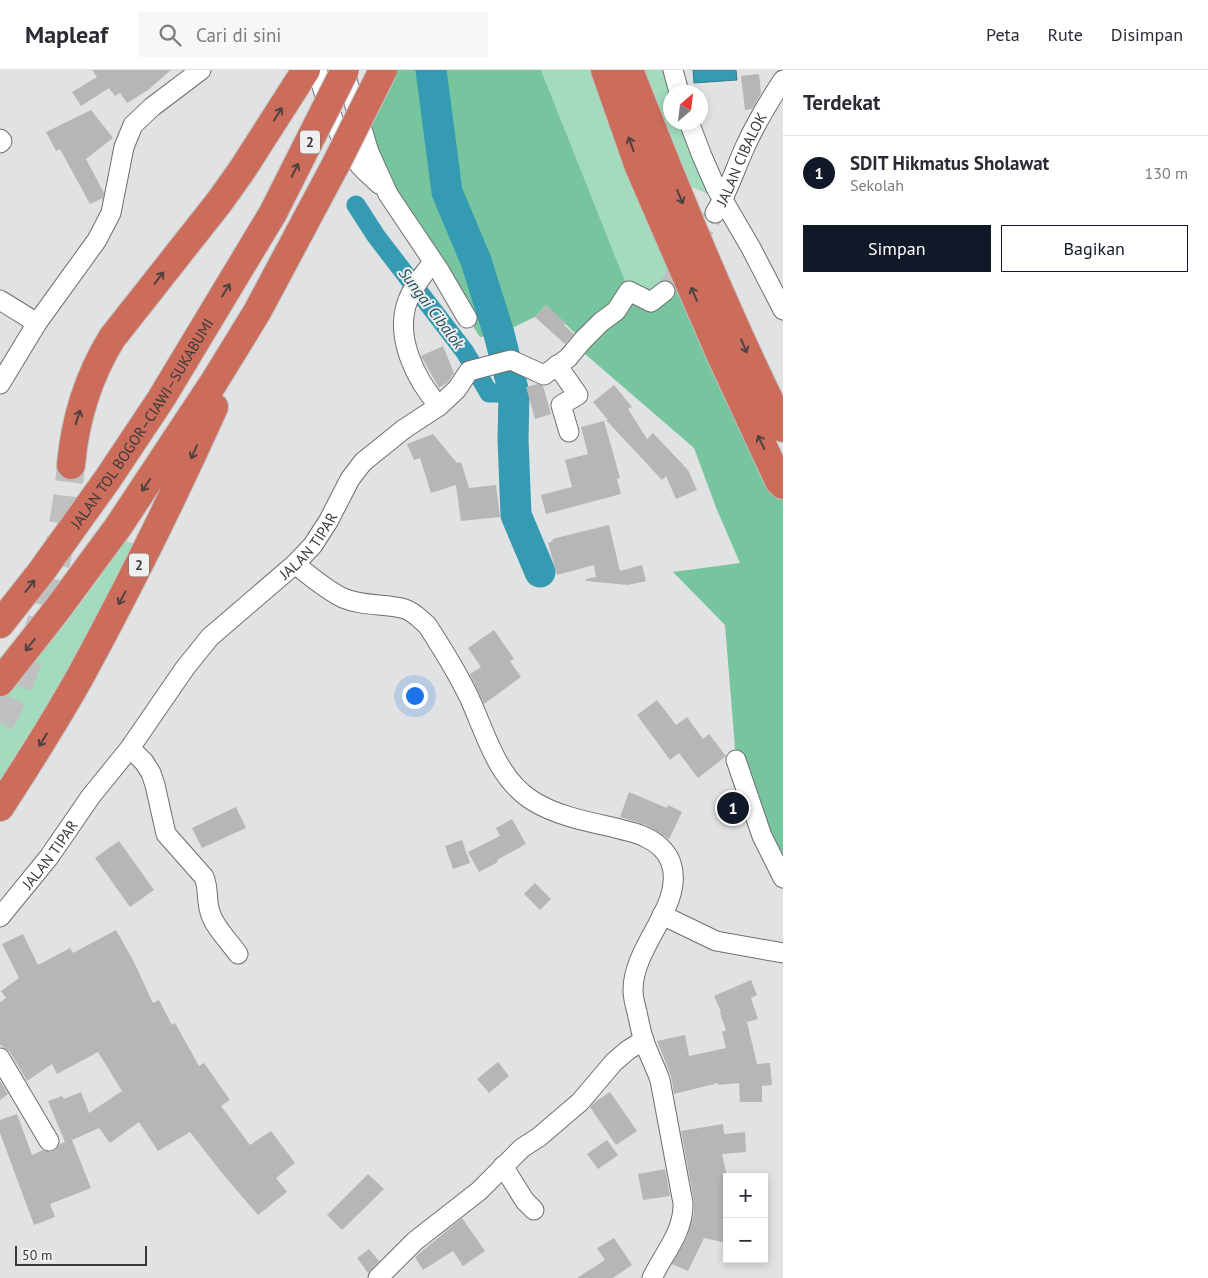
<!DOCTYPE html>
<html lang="id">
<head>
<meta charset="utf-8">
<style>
  :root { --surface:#fff; --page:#f7f7f7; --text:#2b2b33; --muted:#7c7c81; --line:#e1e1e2; --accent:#111827 }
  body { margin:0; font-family:"PT Sans",sans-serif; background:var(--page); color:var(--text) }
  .controls { position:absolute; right:15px; bottom:15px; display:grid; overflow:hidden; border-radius:0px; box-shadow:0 2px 8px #0003 }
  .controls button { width:45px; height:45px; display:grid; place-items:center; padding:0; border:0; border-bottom:1px solid var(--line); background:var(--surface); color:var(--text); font:25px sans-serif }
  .compass { position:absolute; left:663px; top:15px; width:45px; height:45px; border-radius:50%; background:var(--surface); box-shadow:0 2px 8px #0003; rotate:28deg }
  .scale { position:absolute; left:15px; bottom:12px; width:132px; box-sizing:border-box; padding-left:5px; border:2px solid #39393a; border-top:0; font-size:14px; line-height:18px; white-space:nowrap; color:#39393a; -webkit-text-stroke:4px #eeeff0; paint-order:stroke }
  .you { position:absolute; left:414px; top:625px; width:18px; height:18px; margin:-12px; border:4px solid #fff; border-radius:50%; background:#1a73e8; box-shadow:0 0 0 8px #1a73e833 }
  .badge { display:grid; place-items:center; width:32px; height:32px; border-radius:50%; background:var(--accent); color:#fff; font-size:16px; font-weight:700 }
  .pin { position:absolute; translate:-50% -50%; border:2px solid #fff; box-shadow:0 1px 5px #0006 }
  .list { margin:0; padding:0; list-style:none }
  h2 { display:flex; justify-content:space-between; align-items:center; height:65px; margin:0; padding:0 20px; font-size:21px }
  h2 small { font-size:16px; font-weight:400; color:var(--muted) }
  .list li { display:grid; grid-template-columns:32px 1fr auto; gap:15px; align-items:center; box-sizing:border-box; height:75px; padding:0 20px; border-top:1px solid var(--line) }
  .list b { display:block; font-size:19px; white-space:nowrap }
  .list p { margin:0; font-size:16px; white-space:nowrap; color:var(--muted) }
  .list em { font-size:16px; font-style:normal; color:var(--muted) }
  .actions { display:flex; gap:10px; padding:15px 20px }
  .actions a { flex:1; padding:11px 0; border:1px solid var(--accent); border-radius:0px; text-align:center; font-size:18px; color:var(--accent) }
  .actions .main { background:var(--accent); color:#fff }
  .icon { flex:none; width:28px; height:28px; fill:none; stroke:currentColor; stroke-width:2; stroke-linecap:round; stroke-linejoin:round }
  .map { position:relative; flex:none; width:783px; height:1208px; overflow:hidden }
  header { display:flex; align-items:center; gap:30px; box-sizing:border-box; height:70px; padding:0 25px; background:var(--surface); border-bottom:1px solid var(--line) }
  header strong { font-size:24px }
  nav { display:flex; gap:28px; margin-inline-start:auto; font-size:18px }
  .search { width:350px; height:45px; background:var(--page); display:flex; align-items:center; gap:12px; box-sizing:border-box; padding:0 18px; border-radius:0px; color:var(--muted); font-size:19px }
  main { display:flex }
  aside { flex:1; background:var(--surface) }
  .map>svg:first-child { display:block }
  .green { fill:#a2dcbd }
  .forest { fill:#77c59e }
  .water { fill:#349bb2; stroke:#367e8e }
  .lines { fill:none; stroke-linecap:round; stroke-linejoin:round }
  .canal { stroke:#349bb2; stroke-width:19 }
  .river { stroke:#349bb2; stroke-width:31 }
  .building { fill:#b7b6b7 }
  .street-tunnel { stroke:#bfc0c1; stroke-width:19; stroke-dasharray:19 9; stroke-linecap:butt }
  .highway-tunnel { stroke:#bfc0c1; stroke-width:28; stroke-dasharray:28 14; stroke-linecap:butt }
  .street-casing { stroke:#6e6e70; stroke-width:21 }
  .highway-casing { stroke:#c0c0c0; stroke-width:30 }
  .street { stroke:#fff; stroke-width:19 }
  .highway { stroke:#cc6d5b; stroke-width:28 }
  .highway-bridge-casing { stroke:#c0c0c0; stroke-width:30; stroke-linecap:butt }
  .highway-bridge { stroke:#cc6d5b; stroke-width:28 }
  .oneway { stroke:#4f413f }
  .labels { text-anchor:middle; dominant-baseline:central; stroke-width:4; stroke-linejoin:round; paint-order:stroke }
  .shield { fill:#eeeff0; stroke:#6f7071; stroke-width:1 }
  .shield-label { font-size:14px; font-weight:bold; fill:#39393a }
  .street-label { font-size:15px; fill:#39393a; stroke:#eeeff0 }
  .water-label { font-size:16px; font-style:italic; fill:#26515b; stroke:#eeeff0 }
</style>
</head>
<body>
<header>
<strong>Mapleaf</strong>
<div class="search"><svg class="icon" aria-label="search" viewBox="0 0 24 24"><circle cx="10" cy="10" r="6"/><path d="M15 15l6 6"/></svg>Cari di sini</div>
<nav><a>Peta</a><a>Rute</a><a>Disimpan</a></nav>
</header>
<main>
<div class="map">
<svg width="783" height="1208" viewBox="0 0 783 1208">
  <rect width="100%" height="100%" fill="#e1e2e3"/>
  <g class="green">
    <polygon points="541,0 601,0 639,97 672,211 665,221 629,221"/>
    <polygon points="629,0 674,0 670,22 670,52 689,53 723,130 672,109"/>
    <polygon points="123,470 135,474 112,527 0,713 0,632 66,553 97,511"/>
  </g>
  <polygon class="forest" points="383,0 541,0 629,221 665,221 672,211 721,286 783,415 783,806 736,690 725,555 673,502 740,493 717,440 694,378 577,277 582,270 546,235 535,247 499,264 480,267 388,124 364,39"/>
  <polygon class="water" points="693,0 736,0 737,10 694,13"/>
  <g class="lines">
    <polyline class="canal" points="356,135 376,166 465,282 489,323 514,323"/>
    <polyline class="river" points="431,0 447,122 476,191 499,264 514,323 513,369 516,445 540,502"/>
  </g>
  <g class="building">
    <polygon points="92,0 171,0 148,20 127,33 120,23 115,26 109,18 81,36 72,22 97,7"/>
    <polygon points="759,4 761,23 752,39 745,40 741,6"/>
    <polygon points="91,40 113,68 86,89 104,123 103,128 90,134 60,79 56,81 46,62"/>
    <polygon points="546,235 566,253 564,255 574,264 565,274 535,247"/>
    <polygon points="443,276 454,303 448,312 439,318 421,286"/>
    <polygon points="538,314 543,316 551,344 535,349 526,317"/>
    <polygon points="614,315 632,337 628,339 647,369 653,363 688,400 697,420 676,429 666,406 662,410 606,350 608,350 593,332"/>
    <polygon points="604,351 620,408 617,409 621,424 546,444 541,425 572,417 565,390 588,384 581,357"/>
    <polygon points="433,364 457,393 461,392 469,418 496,415 500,447 461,451 456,415 431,423 420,388 414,390 407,374"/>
    <polygon points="609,455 620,501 642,495 646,511 628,515 586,511 586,509 596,507 594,495 557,505 548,473 553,471 552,469"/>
    <polygon points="494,560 514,589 510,591 521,607 484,634 470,604 481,597 468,578"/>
    <polygon points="657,630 676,655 687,647 703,669 709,664 726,686 698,708 679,683 670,690 637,645"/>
    <polygon points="629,722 667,738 668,735 682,742 669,769 646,755 620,747"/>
    <polygon points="236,737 246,758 202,778 192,758"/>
    <polygon points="512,749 526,774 497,790 498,792 479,802 468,782 500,766 496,758"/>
    <polygon points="462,770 470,793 453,799 445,776"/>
    <polygon points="119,771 154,820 130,837 95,788"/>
    <polygon points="535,813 551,829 540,840 524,824"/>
    <polygon points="116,860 134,892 153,933 159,930 172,955 175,953 199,996 204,993 230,1030 221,1036 250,1075 271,1061 295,1093 276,1108 287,1122 258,1145 222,1103 190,1062 158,1081 139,1052 110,1073 99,1058 72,1070 91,1118 50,1134 55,1147 34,1155 0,1063 0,1050 17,1044 32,1085 43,1080 50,1082 55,1080 60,1074 65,1072 48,1031 62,1026 64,1029 81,1022 89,1043 122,1021 98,982 57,1004 52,994 27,1011 10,982 0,975 0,932 6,928 1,921 19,908 2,874 23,864 38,895 70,878 73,883"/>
    <polygon points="751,910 757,925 751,928 758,949 747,952 757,994 770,993 772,1015 762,1016 762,1032 740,1032 739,1013 718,1015 718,1013 674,1024 671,1006 657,971 685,965 689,986 726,978 722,962 726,960 720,943 721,942 714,926"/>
    <polygon points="498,992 509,1006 489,1023 477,1009"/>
    <polygon points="0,1011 8,1024 0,1030"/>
    <polygon points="610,1022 637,1061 616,1075 590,1037 595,1032"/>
    <polygon points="723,1054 724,1064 745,1062 746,1082 722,1084 727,1106 727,1173 704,1168 688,1201 672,1194 687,1167 694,1144 694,1131 681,1061"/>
    <polygon points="607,1070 618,1085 598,1099 587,1084"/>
    <polygon points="665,1099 670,1126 643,1130 638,1104"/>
    <polygon points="368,1104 384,1119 342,1160 327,1145"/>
    <polygon points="462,1148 485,1181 463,1196 453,1181 423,1200 415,1187"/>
    <polygon points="614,1168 632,1195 613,1208 577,1208 605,1190 597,1178"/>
    <polygon points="369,1179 379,1191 368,1203 357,1188"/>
  </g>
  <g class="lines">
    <polyline class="street-tunnel" points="665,221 715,143"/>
    <path class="highway-tunnel" d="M0,653C42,574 62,484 71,395"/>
    <g class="street-casing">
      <g id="street">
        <path d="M317,0C327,32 335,65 357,92C363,100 372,107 379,114"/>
        <polyline points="344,0 369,82 388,124 439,200 467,248"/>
        <polyline points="673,0 679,22"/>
        <polyline points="689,52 702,86 716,118 751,178 783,240"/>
        <polyline points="0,69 2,71 0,73"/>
        <path id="s1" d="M715,143C728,122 735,99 745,77C756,53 769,31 783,10"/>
        <path d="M433,192C424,204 413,216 408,230C394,266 415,309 439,336"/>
        <polyline points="0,230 37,253"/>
        <polyline points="557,295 578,325 561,335 569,362"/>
        <polyline points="0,314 37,253 97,170 111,143 124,77 133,55 152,37 201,0"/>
        <path d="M295,494C310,506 326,520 343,528C364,537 386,533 405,539C414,542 420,549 427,555C442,578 457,602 469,627C486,664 497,709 533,731C557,746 589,752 616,758C625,761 636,762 645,767C656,772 667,781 671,793C685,835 633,875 633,920C633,927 635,935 637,942C639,952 641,962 644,971C649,985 655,996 660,1010L683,1133C684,1162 664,1183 652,1208"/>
        <path d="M130,678L144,692L151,703L155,715L166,764L204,807C209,819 206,830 210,842C214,857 229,871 238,884"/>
        <polyline points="736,690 762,766 783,808"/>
        <polyline points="662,845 716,871 783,883"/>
        <path id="s2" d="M0,847L49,787L91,726L130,678L185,598L210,567L295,494L313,475L329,450L350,409L363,392L404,359L439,336L457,319L469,301L511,290L544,305L568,288L583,270L601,252L616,241L629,221L651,232L665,221"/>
        <polyline points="0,988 49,1071"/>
        <polyline points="503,1096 525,1131 534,1140"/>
        <polyline points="378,1208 415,1171 479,1121 522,1078 539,1067 580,1032 614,992 628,980 644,970"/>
      </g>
    </g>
    <g class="highway-casing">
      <g id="highway">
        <polyline points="605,0 639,97 721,286 779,411 783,415"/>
        <path d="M629,0C676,120 725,242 783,358"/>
        <path d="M71,395C75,350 88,307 112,268L220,131L242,100L306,0"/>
        <path id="s3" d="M0,554L41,502L107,410L161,329L273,143"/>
        <polyline points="0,612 56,541 118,457 214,312 257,242 336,94"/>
        <path d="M0,737C28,694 56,650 81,605C129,517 173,428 214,337"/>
      </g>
    </g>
    <use href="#street" class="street"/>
    <use href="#highway" class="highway"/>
    <g class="highway-bridge-casing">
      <g id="highway-bridge">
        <polyline points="336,94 383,0"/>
        <polyline points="273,143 345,0"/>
      </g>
    </g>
    <use href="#highway-bridge" class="highway-bridge"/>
  </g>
  <defs><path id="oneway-shaft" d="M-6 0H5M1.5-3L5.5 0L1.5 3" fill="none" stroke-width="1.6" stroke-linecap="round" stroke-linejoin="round" transform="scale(1.25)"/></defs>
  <g class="oneway">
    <use href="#oneway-shaft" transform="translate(278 44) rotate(-58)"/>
    <use href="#oneway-shaft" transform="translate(631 74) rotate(-110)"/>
    <use href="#oneway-shaft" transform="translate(295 100) rotate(-63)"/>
    <use href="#oneway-shaft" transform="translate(680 127) rotate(67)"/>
    <use href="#oneway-shaft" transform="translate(159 208) rotate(-52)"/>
    <use href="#oneway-shaft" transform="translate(226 220) rotate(-59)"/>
    <use href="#oneway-shaft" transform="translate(694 224) rotate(-113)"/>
    <use href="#oneway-shaft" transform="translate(744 276) rotate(67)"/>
    <use href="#oneway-shaft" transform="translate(78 347) rotate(-72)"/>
    <use href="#oneway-shaft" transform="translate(761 372) rotate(-115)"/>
    <use href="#oneway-shaft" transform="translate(194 382) rotate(114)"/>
    <use href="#oneway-shaft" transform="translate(146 415) rotate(124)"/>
    <use href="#oneway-shaft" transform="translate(30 516) rotate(-52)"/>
    <use href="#oneway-shaft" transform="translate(122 528) rotate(118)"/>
    <use href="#oneway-shaft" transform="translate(30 575) rotate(128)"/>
    <use href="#oneway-shaft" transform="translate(43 670) rotate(121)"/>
  </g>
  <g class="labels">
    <g class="shield">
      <rect x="300" y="60.5" width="20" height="23" rx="4"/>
      <rect x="129" y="483.5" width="20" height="23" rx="4"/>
    </g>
    <g class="shield-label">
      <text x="310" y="72">2</text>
      <text x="139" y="495">2</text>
    </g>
    <g class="street-label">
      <text stroke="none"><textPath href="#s1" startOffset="60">JALAN CIBALOK</textPath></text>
      <text stroke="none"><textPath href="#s3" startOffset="246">JALAN TOL BOGOR–CIAWI–SUKABUMI</textPath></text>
      <text stroke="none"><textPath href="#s2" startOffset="485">JALAN TIPAR</textPath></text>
      <text stroke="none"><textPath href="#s2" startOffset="80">JALAN TIPAR</textPath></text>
    </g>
    <g class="water-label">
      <text transform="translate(432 238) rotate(53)">Sungai Cibalok</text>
    </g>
  </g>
</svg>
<div class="controls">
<button>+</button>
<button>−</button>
</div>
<svg class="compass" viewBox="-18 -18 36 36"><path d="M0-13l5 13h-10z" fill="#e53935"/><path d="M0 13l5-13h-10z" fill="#7c7c81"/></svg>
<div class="scale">50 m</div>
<div class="you"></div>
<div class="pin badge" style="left:733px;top:738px">1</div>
</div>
<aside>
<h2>Terdekat<small></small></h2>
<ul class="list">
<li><span class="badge">1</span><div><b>SDIT Hikmatus Sholawat</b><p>Sekolah</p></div><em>130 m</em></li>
</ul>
<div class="actions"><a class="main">Simpan</a><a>Bagikan</a></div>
</aside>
</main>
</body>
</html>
